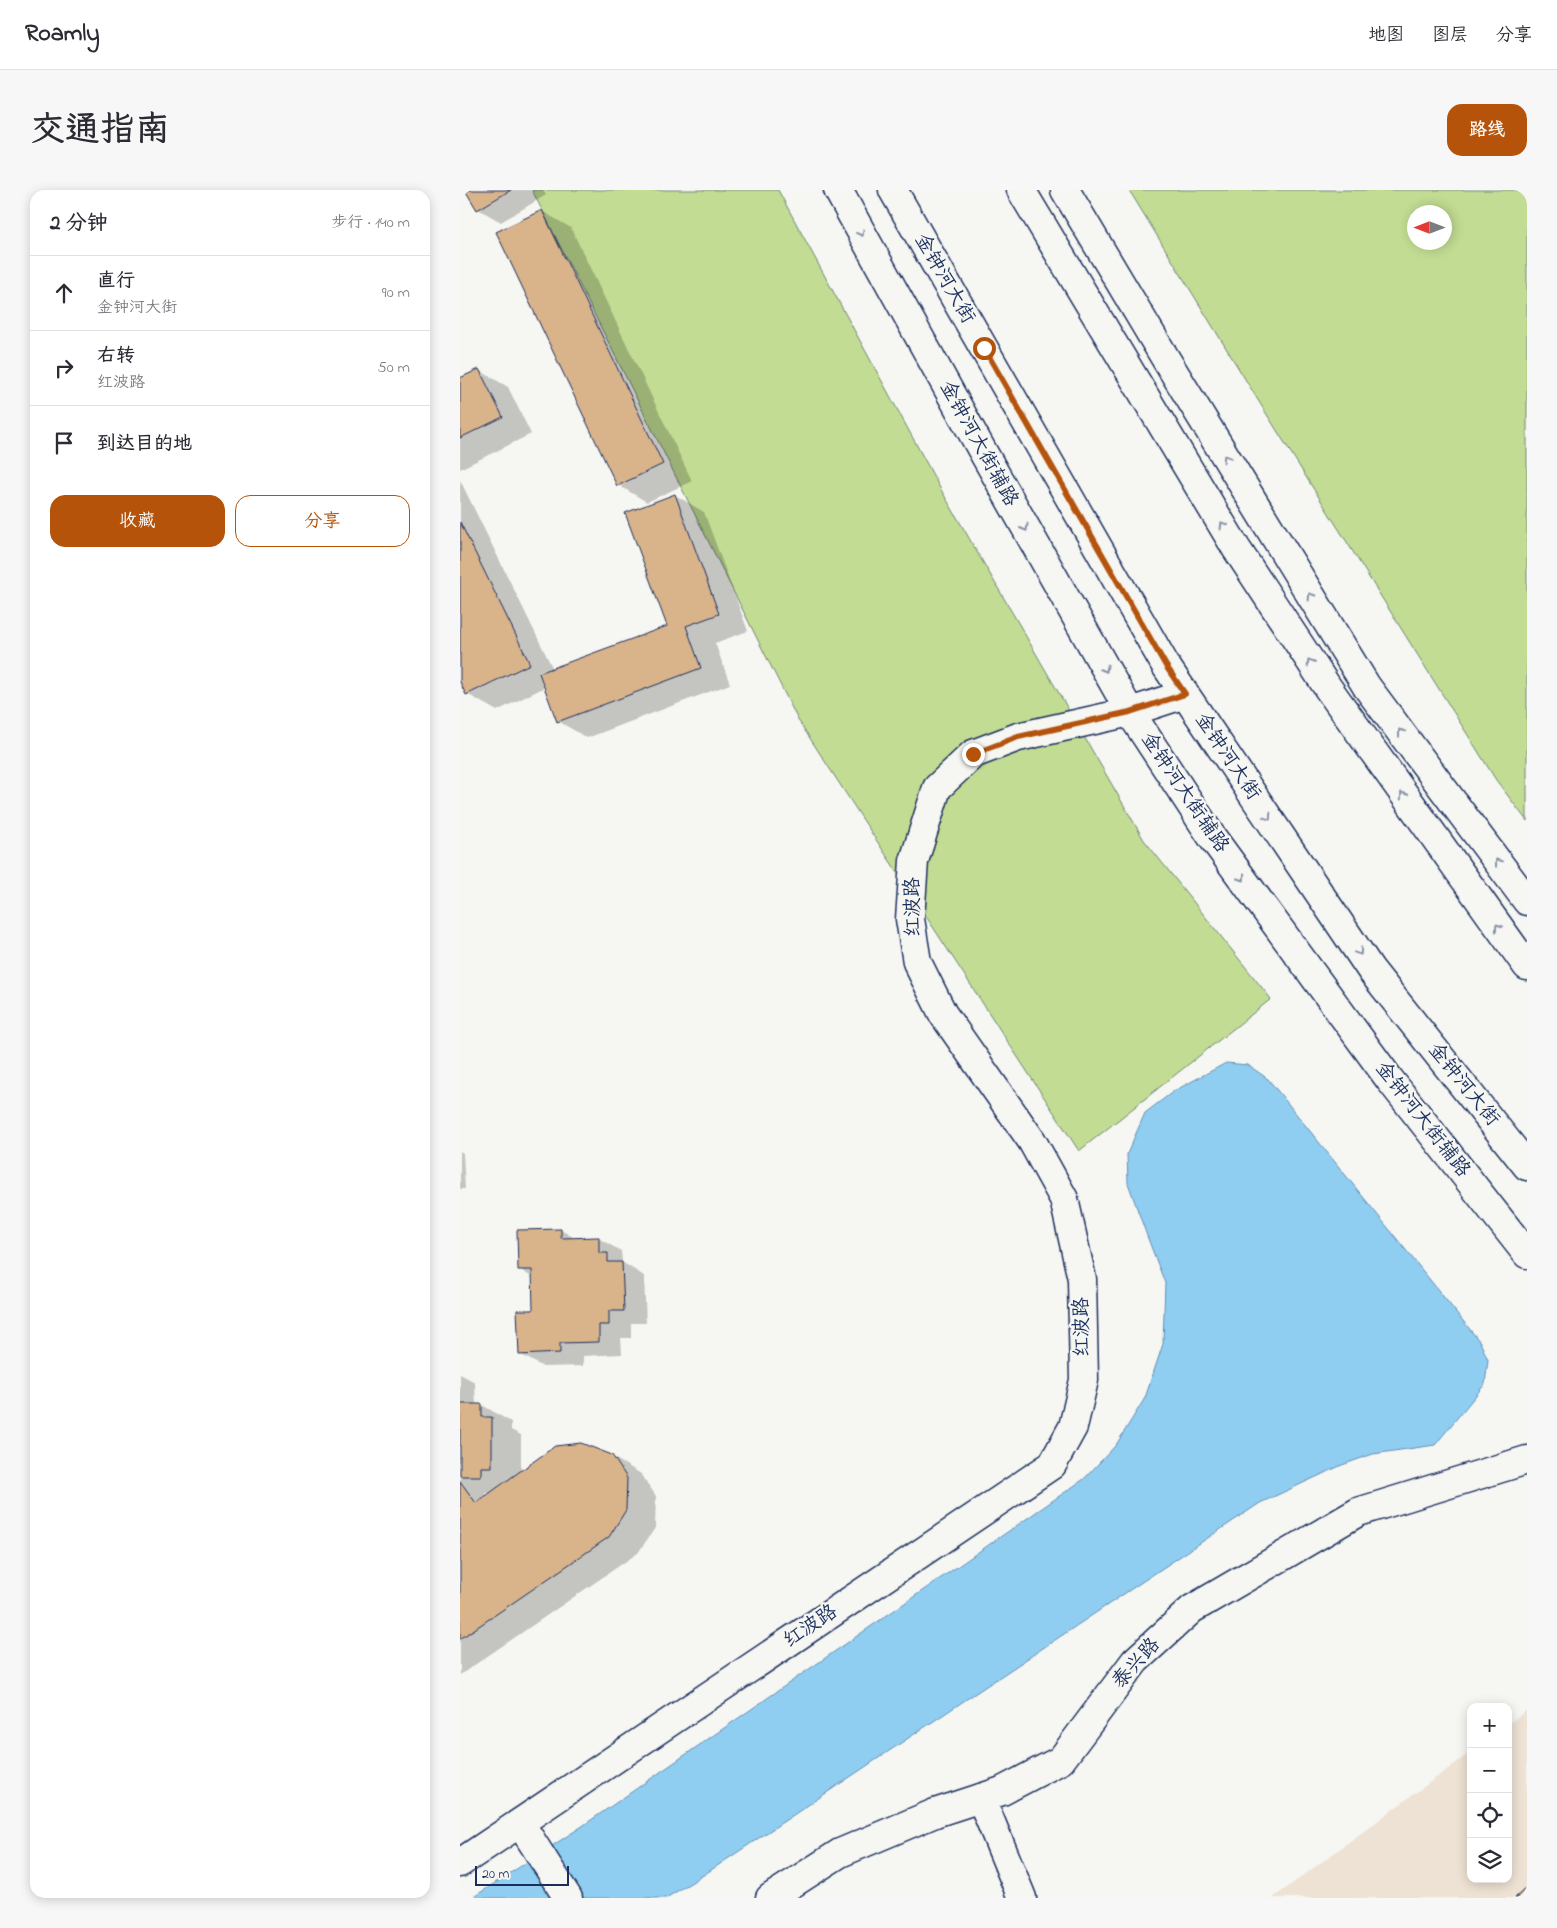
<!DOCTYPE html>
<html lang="zh">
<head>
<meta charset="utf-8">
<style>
  :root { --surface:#fff; --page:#f7f7f7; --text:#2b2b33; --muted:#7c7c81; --line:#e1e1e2; --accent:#b45309 }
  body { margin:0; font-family:"Indie Flower","LXGW WenKai TC",sans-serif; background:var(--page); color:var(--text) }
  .controls { position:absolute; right:15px; bottom:15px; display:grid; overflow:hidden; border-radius:10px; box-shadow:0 2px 12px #0003 }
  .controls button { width:45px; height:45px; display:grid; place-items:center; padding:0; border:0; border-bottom:1px solid var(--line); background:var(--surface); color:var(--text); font:25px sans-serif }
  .compass { position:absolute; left:947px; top:15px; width:45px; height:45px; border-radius:50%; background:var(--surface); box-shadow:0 2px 12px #0003; rotate:270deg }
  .scale { position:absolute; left:15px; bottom:12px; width:94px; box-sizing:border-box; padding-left:5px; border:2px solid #1b2f5e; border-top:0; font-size:14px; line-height:18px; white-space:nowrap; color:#1b2f5e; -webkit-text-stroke:4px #f6f6f2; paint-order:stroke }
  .stop { position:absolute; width:15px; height:15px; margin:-11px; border:4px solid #b45309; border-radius:50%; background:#fff }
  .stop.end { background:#b45309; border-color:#fff; box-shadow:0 1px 5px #0008 }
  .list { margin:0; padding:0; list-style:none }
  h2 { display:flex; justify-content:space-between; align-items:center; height:65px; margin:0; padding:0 20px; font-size:21px }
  h2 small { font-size:16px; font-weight:400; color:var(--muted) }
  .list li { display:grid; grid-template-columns:32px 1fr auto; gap:15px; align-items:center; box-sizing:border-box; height:75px; padding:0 20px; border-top:1px solid var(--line) }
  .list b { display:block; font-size:19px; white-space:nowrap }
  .list p { margin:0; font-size:16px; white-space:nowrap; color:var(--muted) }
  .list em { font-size:16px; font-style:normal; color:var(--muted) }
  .actions { display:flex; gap:10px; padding:15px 20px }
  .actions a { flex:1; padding:11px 0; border:1px solid var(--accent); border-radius:15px; text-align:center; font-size:18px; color:var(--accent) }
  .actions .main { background:var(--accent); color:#fff }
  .icon { flex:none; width:28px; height:28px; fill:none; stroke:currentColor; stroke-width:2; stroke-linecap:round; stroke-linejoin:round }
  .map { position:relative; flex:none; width:1067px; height:1708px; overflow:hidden; border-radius:15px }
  header { display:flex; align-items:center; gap:30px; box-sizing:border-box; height:70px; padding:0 25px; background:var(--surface); border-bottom:1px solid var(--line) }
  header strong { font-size:24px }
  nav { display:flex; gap:28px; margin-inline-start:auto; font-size:18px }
  .intro { display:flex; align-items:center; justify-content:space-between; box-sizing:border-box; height:120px; padding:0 30px }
  h1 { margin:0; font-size:35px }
  .button { padding:12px 22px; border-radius:15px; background:var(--accent); color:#fff; font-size:18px; font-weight:700 }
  main { display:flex; gap:30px; padding:0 30px }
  aside { flex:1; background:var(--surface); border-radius:15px; box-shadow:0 2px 12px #0003 }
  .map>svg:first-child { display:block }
  .built { fill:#ede2d3 }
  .green { fill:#c2dc93; stroke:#6e8678; fill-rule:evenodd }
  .water { fill:#90cef1; stroke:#618eb6 }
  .shadow { fill:#0003; fill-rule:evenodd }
  .building { fill:#d9b38a; stroke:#1b2f5e }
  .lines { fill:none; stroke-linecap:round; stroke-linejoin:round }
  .minor-casing { stroke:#1b2f5e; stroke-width:31 }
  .major-casing { stroke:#1b2f5e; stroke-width:31 }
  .minor { stroke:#f6f6f2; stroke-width:28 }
  .major { stroke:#f6f6f2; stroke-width:28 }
  .oneway { stroke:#8892a8 }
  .route { stroke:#b45309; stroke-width:6 }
  .labels { text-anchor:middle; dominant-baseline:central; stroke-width:4.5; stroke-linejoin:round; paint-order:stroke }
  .street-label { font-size:20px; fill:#1b2f5e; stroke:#f6f6f2 }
</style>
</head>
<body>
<header>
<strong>Roamly</strong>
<nav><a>地图</a><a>图层</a><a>分享</a></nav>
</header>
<div class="intro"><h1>交通指南</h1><a class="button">路线</a></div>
<main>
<aside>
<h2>2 分钟<small>步行 · 140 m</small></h2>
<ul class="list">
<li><svg class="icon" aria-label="ahead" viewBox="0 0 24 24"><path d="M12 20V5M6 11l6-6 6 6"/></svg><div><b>直行</b><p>金钟河大街</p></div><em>90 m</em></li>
<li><svg class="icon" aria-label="right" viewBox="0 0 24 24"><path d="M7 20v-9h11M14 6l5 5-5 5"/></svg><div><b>右转</b><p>红波路</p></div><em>50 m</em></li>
<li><svg class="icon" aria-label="arrive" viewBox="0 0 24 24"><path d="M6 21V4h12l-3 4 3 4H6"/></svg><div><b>到达目的地</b></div></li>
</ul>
<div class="actions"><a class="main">收藏</a><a>分享</a></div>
</aside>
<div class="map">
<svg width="1067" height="1708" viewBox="0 0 1067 1708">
  <rect width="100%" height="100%" fill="#f6f6f2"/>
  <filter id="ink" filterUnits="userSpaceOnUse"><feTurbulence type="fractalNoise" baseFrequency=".02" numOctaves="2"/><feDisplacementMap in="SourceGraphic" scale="10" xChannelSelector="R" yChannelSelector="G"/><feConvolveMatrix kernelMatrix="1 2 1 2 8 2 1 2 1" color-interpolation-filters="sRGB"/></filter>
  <g filter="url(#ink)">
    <polygon class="built" points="1067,1520 1067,1708 813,1708 1011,1562 1011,1689 1048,1689 1048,1534"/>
    <g class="green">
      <polygon points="72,0 318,0 480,298 684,650 811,809 619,961 338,530"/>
      <path d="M669,0H1067V631L1036,590L801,215ZM954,22H984V52H954Z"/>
    </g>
    <polygon class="water" points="766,873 788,875 808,889 1020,1152 1028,1170 1025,1194 975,1255 913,1264 882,1275 800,1313 245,1684 206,1708 12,1708 121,1637 624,1289 656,1255 685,1208 703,1154 705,1093 687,1046 668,993 667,964 685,923 714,901"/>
    <g class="shadow">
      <polygon points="7,0 83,0 86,5 41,32 18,19"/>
      <polygon points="82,21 111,38 232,291 187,312 158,295"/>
      <polygon points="19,180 48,197 71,244 0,279 0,189"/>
      <polygon points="0,290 93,479 208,436 215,305 244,322 288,441 255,453 270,494 127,548 98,531 85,497 37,521 7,504 0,489"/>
      <polygon points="0,961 3,963 5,999 0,999"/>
      <polygon points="101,1040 116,1049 138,1048 161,1061 162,1072 184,1086 186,1133 171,1133 171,1148 161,1148 162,1164 123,1166 123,1176 83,1177 60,1164 74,1121 73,1088 59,1079"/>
      <path d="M0,1184L15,1192L16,1215H22L51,1232V1240L61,1245V1282L151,1266L181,1284L196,1306L195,1338L178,1363L0,1485ZM25,1303H32L27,1306Z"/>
    </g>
    <g class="building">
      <polygon points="5,0 51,0 17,20"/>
      <polygon points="82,20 203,274 157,296 36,42"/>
      <polygon points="19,179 43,227 0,248 0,188"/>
      <polygon points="215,304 259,424 226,436 241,478 97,532 79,483 207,436 165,323"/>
      <polygon points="0,332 70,474 6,505 0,492"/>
      <polygon points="101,1039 101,1048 139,1047 139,1063 148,1063 148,1072 162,1072 164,1121 149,1121 149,1135 139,1135 139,1152 100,1153 100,1163 59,1165 57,1120 73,1120 72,1080 58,1080 57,1040"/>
      <polygon points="0,1214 22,1214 22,1227 32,1227 32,1277 21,1277 21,1286 0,1286"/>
      <polygon points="121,1253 152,1265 167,1288 166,1320 149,1347 0,1449 0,1291 16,1313 95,1256"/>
      <polygon points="1067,1697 1067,1708 1055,1708"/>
    </g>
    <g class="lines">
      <g class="minor-casing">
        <g id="minor">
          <polyline points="378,0 523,262 670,522 752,647 930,890 1067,1064"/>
          <polyline points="605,0 707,171 907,497 1067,711"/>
          <polyline points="521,1608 562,1708"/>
          <polyline points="60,1633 108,1708"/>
          <polyline points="0,1673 592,1275 613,1237 624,1190 622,1089 604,1009 572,951 483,824 457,772 450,729 454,671 477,598 513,564 558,547 670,522 725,504"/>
          <polyline points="310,1708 380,1663 475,1623 542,1601 601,1570 675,1471 732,1419 898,1322 1067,1270"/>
        </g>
      </g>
      <g class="major-casing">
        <g id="major">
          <polyline points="433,0 706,476 911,780 1067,976"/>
          <polyline points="561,0 776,358 868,498 1067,776"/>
        </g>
      </g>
      <use href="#minor" class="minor"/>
      <use href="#major" class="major"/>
    </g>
    <defs><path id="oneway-chevron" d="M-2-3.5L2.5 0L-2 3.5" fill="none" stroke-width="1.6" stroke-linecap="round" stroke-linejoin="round" transform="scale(1.25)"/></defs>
    <g class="oneway">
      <use href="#oneway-chevron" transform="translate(401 43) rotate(61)"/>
      <use href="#oneway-chevron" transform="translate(766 268) rotate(-122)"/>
      <use href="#oneway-chevron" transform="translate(763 335) rotate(-121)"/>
      <use href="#oneway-chevron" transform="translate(565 338) rotate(60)"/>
      <use href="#oneway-chevron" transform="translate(851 406) rotate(-122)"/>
      <use href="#oneway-chevron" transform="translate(850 472) rotate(-123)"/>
      <use href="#oneway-chevron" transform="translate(645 479) rotate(60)"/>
      <use href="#oneway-chevron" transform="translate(941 542) rotate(-127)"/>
      <use href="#oneway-chevron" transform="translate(943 605) rotate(-125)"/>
      <use href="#oneway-chevron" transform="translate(808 627) rotate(56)"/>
      <use href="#oneway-chevron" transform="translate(1038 672) rotate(-127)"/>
      <use href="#oneway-chevron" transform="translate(782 688) rotate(54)"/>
      <use href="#oneway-chevron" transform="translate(1038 737) rotate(-126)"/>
      <use href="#oneway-chevron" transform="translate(899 762) rotate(56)"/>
    </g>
  </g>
  <g class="lines" filter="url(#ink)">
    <polyline class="route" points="513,564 558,547 670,522 725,504 706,476 524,158"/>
  </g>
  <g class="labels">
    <g class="street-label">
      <text transform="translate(484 89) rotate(60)">金钟河大街</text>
      <text transform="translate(518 254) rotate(61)">金钟河大街辅路</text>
      <text transform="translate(767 567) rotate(56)">金钟河大街</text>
      <text transform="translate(724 603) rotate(56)">金钟河大街辅路</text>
      <text transform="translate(454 717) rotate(-91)">红波路</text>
      <text transform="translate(1003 895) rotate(51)">金钟河大街</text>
      <text transform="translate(962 930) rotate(52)">金钟河大街辅路</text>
      <text transform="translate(623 1137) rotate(-91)">红波路</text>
      <text transform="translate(351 1437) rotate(-34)">红波路</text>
      <text transform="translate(677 1474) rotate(-48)">泰兴路</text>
    </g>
  </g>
</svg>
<div class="controls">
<button>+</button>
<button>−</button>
<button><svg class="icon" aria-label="locate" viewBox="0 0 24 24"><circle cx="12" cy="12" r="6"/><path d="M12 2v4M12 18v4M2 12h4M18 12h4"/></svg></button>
<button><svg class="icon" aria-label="layers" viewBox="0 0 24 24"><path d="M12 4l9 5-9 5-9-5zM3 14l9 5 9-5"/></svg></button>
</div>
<svg class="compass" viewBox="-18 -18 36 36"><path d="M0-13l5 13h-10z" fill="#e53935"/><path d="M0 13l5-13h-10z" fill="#7c7c81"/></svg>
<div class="scale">20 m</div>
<div class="stop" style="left:524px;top:158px"></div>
<div class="stop end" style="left:513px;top:564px"></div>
</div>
</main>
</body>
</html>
